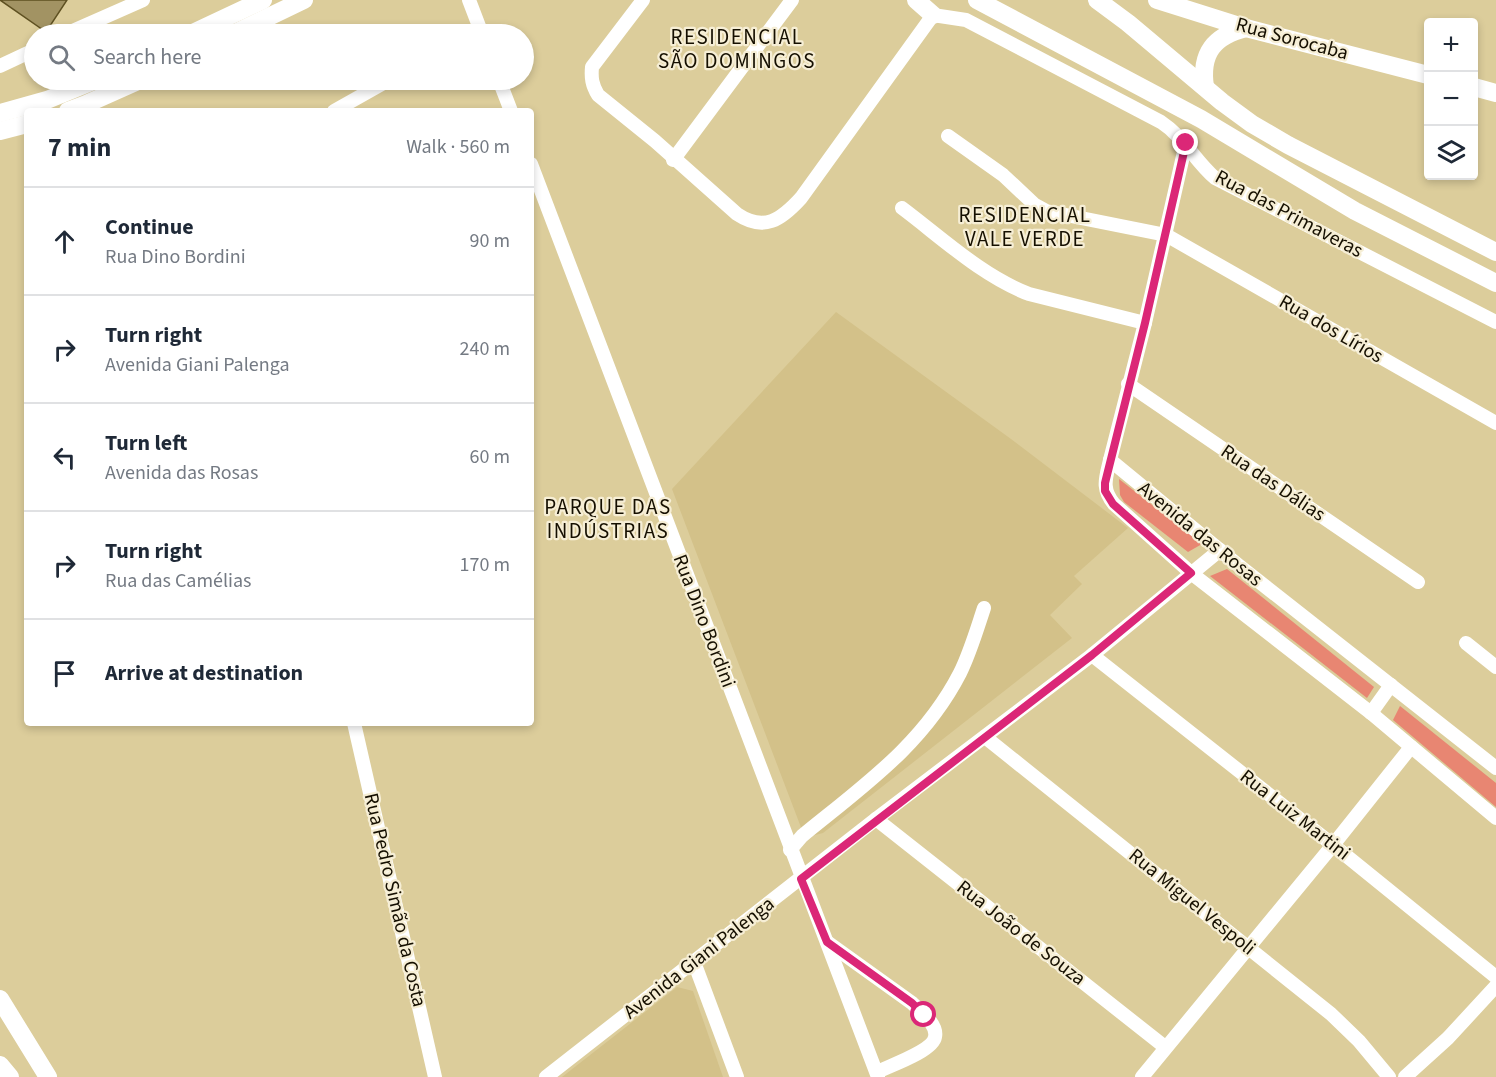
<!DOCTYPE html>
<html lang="en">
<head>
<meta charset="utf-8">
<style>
  :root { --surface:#fff; --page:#f2f2f3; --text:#1f2937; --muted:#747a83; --line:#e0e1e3 }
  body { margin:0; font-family:"Source Sans 3",sans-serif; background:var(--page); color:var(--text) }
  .controls { position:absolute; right:18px; top:18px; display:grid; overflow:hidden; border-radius:6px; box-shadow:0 3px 9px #0003 }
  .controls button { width:54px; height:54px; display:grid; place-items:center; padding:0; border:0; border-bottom:2px solid var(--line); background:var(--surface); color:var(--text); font:30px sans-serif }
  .stop { position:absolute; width:18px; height:18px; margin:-14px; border:4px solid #db2777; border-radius:50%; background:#fff }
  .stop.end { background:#db2777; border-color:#fff; box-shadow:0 2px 6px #0008 }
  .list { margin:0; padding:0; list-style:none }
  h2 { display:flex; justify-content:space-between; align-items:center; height:78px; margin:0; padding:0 24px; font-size:26px }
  h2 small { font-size:20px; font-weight:400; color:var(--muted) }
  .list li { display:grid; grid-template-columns:39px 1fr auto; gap:18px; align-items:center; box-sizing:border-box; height:108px; padding:0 24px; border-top:2px solid var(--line) }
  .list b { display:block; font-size:22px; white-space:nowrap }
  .list p { margin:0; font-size:20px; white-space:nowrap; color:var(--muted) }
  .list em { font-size:20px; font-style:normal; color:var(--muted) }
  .icon { flex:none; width:33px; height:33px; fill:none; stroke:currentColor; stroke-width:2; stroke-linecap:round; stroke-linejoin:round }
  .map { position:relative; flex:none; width:1496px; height:1077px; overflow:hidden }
  .search { position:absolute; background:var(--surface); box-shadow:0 3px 9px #0003; left:24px; top:24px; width:510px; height:66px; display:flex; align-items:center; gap:15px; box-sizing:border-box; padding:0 21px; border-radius:33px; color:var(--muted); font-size:22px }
  .panel { position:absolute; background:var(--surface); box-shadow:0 3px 9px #0003; left:24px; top:108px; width:510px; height:618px; border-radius:6px }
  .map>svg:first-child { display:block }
  .built { fill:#d3c189 }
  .green { fill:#e88672 }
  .building { fill:#a29363; stroke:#5e5021; stroke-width:1.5 }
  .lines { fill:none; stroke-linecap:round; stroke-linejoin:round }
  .minor { stroke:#fff; stroke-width:14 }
  .major { stroke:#fff; stroke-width:18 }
  .route { stroke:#db2777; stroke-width:8 }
  .labels { text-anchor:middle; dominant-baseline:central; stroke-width:4.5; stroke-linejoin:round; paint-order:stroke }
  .street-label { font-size:20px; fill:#150f00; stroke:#f6eed5 }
  .neighbourhood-label { font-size:21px; letter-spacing:1.5px; fill:#150f00; stroke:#f6eed5 }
</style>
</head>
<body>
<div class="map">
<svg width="1496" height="1077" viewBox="0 0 1496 1077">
  <rect width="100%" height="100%" fill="#dccd9b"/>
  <g class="built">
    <polygon points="836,312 1011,439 1128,528 1074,576 1082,584 1050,615 1072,638 823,833 811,836 802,830 672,489"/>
    <polygon points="677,987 693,991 723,1077 562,1077"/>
  </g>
  <g class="green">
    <polygon points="1119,479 1202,544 1188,552 1124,502 1120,495"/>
    <polygon points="1227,569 1374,687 1367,698 1210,576"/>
    <polygon points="1400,706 1496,783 1496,807 1393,720"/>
  </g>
  <polygon class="building" points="0,0 67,0 46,32"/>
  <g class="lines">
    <g class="minor">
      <polyline points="469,0 482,34"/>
      <path d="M643,0L592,67C591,78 592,85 598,95L655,141L737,214C764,232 781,220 801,198L933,15L966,20L1161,122C1184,137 1195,161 1215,178L1496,322"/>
      <polyline points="66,34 143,0"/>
      <polyline points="0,66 34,50"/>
      <polyline points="499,80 511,111"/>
      <polyline points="334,111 389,80"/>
      <polyline points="948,136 1003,175 1035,205 1046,211 1166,235 1496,423"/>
      <path d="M1186,143L1145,323L1110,460C1106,478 1101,488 1114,504L1191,573L1371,713L1496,818"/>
      <polyline points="673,160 792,0"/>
      <polyline points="531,164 878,1077"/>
      <path d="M902,208C942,238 982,276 1029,294L1145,323"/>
      <polyline points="1128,384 1418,582"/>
      <polyline points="1110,460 1238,565 1496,768"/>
      <polyline points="1466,643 1496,667"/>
      <polyline points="1092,655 1333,845 1496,977"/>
      <polyline points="1371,713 1391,685"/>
      <polyline points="354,723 435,1077"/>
      <polyline points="985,737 1331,1014 1359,1041 1389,1077"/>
      <polyline points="876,819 1165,1047"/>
      <path d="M790,850L802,836C863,786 923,745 960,673C970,653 977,629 984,608"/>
      <path d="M827,942L912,1003C920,1011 938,1024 935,1037C933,1051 889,1066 877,1072"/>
      <polyline points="694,962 737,1077"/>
      <polyline points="546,1077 876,819 1092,655 1220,550"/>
      <polyline points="1142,1077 1333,845 1411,747"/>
      <polyline points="1405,1077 1448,1038 1496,986"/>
    </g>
    <g class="major">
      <polyline points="916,0 933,15"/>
      <polyline points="977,0 1201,119 1355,211 1496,283"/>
      <polyline points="1097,0 1128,23 1222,102 1252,124 1288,145 1496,252"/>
      <polyline points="1157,0 1246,28 1428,75"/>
      <polyline points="191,34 263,0"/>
      <polyline points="233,34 304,0"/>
      <path d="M1205,87C1200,53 1214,36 1246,28"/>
      <polyline points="1474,87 1496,93"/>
      <polyline points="68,111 84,105 140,80"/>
      <polyline points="0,113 47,100 96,80"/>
      <polyline points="0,131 27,124"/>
      <polyline points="0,999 48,1077"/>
      <polyline points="0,1065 10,1077"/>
    </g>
  </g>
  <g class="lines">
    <polyline class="route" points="924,1015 912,1003 827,942 801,879 1092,655 1191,573 1113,504 1105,491 1105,483 1145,323 1186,143"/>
  </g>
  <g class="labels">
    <g class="street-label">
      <text transform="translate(1292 39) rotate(15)">Rua Sorocaba</text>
      <text transform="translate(1289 214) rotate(28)">Rua das Primaveras</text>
      <text transform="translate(1331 329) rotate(30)">Rua dos Lírios</text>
      <text transform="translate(1273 483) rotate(34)">Rua das Dálias</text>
      <text transform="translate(1200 534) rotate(39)">Avenida das Rosas</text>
      <text transform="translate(704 621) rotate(69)">Rua Dino Bordini</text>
      <text transform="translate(1295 815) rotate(38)">Rua Luiz Martini</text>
      <text transform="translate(395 900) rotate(77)">Rua Pedro Simão da Costa</text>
      <text transform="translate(1192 902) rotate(39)">Rua Miguel Vespoli</text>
      <text transform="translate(1021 933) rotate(38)">Rua João de Souza</text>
      <text transform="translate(699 958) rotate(-38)">Avenida Giani Palenga</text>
    </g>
    <g class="neighbourhood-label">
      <text x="737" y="37">RESIDENCIAL<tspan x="737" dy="24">SÃO DOMINGOS</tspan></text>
      <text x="1025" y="215">RESIDENCIAL<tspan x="1025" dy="24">VALE VERDE</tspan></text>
      <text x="608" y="507">PARQUE DAS<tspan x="608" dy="24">INDÚSTRIAS</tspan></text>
    </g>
  </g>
</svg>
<div class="controls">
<button>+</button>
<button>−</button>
<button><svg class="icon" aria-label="layers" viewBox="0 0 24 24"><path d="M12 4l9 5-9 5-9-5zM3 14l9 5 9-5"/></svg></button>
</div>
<div class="stop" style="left:924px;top:1015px"></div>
<div class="stop end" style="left:1186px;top:143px"></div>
<div class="search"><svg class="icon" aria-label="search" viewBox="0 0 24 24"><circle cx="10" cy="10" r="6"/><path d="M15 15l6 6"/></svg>Search here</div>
<section class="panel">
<h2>7 min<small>Walk · 560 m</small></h2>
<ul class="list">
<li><svg class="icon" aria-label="ahead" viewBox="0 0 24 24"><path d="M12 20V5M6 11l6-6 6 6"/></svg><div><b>Continue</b><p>Rua Dino Bordini</p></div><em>90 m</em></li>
<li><svg class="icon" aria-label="right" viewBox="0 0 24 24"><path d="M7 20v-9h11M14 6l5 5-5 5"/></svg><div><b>Turn right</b><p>Avenida Giani Palenga</p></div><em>240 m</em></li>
<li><svg class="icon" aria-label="left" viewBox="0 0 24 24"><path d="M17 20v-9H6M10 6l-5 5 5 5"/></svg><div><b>Turn left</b><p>Avenida das Rosas</p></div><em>60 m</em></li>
<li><svg class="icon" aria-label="right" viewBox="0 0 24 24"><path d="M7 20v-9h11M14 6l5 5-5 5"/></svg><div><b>Turn right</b><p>Rua das Camélias</p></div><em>170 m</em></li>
<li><svg class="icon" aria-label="arrive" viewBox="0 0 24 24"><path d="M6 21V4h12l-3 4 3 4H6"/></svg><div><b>Arrive at destination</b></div></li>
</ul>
</section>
</div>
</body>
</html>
